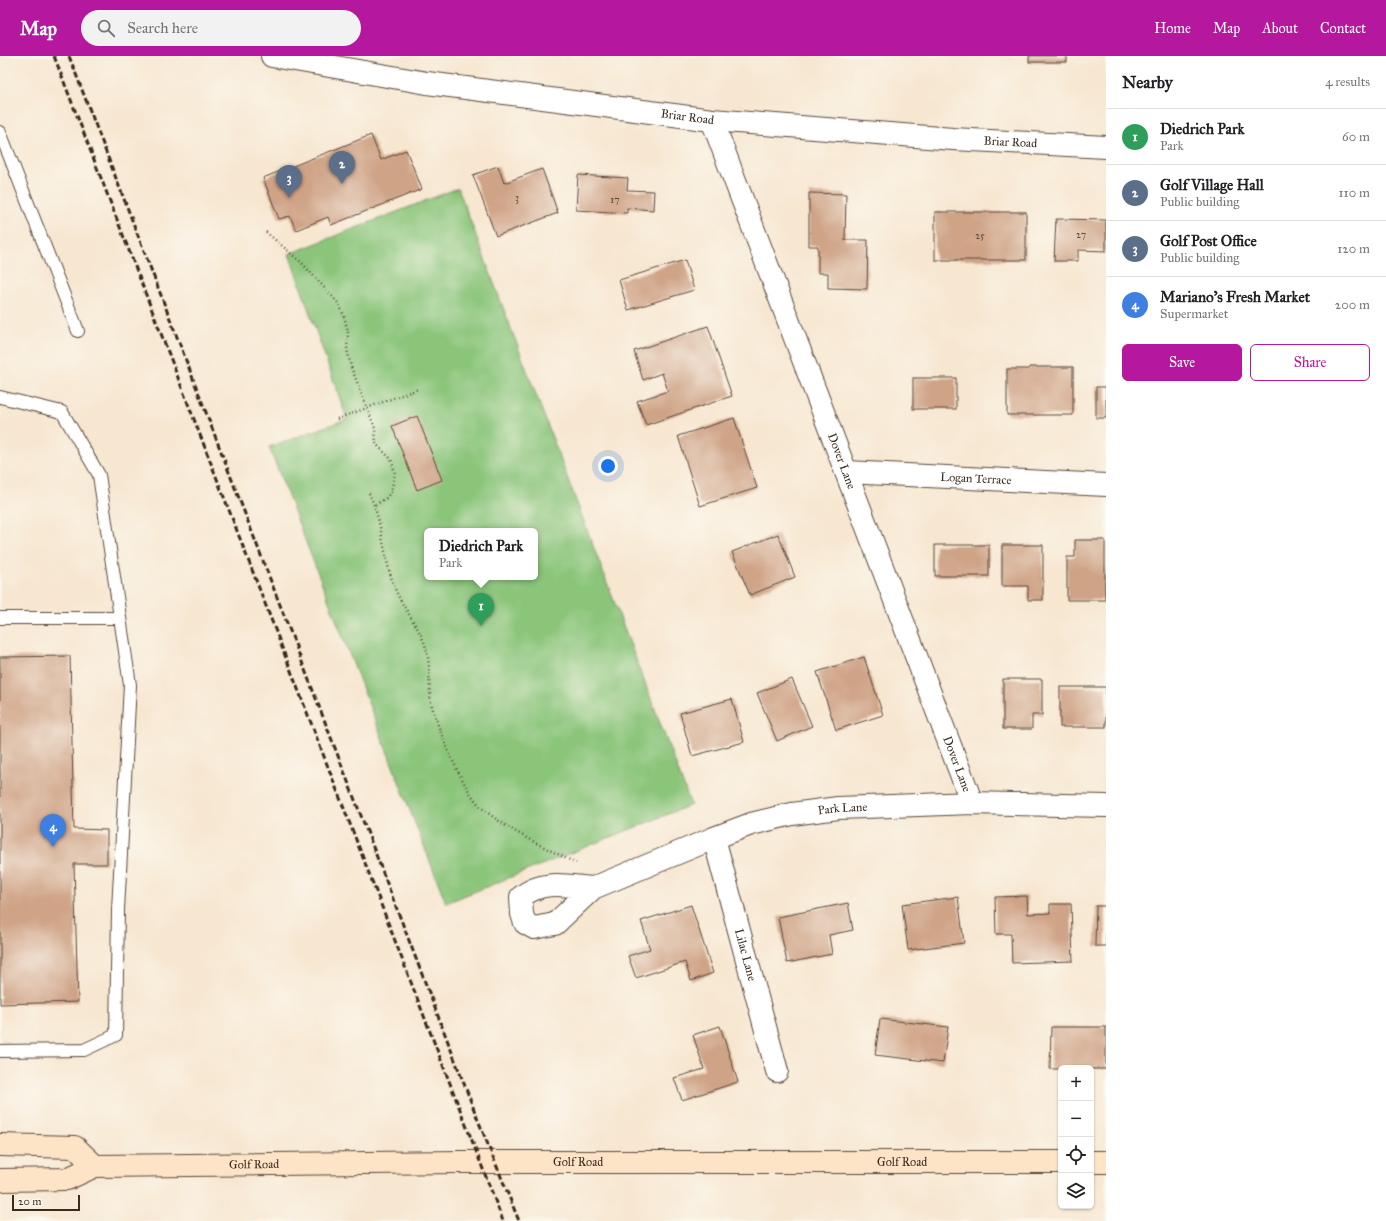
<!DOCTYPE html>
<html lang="en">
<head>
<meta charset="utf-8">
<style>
  :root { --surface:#fff; --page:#f2f2f2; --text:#202124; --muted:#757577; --line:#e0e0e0; --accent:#b5179e }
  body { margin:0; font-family:"IM FELL Great Primer",serif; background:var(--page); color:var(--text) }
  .controls { position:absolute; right:12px; bottom:12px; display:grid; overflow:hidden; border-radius:6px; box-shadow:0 1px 3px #0004 }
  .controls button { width:36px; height:36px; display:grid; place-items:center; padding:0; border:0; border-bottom:1px solid var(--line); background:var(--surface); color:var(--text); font:20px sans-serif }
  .scale { position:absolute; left:12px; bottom:10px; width:68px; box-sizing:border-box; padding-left:4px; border:2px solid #3b2a1e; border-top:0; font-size:11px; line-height:14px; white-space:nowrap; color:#3b2a1e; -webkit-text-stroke:3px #fbf7ec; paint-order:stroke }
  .you { position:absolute; left:608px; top:410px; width:14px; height:14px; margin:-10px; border:3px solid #fff; border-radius:50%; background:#1a73e8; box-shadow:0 0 0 6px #1a73e833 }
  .badge { display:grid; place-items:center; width:26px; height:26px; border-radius:50%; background:var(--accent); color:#fff; font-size:13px; font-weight:700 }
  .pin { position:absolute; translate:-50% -33px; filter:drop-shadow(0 1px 2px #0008) }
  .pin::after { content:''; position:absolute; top:21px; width:14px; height:12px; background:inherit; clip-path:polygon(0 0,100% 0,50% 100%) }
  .popup { position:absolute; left:424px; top:472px; width:114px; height:52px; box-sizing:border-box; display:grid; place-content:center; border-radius:6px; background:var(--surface); filter:drop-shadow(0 1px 3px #0005); font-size:13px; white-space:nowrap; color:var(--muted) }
  .popup b { font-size:15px; color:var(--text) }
  .popup::after { content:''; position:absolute; left:50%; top:100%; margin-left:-8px; border:8px solid transparent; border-top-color:var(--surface) }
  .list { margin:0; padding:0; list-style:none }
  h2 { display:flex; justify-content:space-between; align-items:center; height:52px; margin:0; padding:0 16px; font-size:17px }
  h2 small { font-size:13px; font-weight:400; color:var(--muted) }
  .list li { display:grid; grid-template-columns:26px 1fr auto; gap:12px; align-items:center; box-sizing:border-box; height:56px; padding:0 16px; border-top:1px solid var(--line) }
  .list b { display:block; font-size:15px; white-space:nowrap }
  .list p { margin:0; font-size:13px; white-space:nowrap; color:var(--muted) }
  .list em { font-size:13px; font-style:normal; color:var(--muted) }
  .actions { display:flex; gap:8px; padding:12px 16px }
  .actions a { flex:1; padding:9px 0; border:1px solid var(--accent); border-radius:6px; text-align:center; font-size:14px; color:var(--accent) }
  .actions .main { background:var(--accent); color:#fff }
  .icon { flex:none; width:22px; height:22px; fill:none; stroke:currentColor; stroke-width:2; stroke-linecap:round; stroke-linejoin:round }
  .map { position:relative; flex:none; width:1106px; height:1165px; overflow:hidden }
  header { display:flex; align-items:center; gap:24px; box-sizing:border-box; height:56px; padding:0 20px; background:var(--accent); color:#fff }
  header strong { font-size:19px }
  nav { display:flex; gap:22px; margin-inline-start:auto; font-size:14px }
  .search { width:280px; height:36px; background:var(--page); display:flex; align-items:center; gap:10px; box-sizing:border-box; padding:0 14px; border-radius:22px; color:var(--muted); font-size:15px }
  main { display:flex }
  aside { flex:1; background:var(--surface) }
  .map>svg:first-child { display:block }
  .green { fill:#8ac57a; stroke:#62784c; fill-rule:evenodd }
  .building { fill:#cfa386 }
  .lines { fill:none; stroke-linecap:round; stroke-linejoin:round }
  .lane-casing { stroke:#574639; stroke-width:14 }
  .street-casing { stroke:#574639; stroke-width:24 }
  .secondary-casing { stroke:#574639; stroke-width:24 }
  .path { stroke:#574639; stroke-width:2.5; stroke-dasharray:1 3; stroke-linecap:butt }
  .lane { stroke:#fff; stroke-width:12 }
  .street { stroke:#fff; stroke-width:22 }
  .secondary { stroke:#fee4c6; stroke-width:22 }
  .rail { stroke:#3b2a1e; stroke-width:3; stroke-dasharray:6 3; stroke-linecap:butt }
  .labels { text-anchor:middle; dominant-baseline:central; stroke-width:4; stroke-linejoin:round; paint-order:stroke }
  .number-label { font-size:10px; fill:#604838 }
  .street-label { font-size:12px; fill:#3b2a1e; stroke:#fbf7ec }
</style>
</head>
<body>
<header>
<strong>Map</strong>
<div class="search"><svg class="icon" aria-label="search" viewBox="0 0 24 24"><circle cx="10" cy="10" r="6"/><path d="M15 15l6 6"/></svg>Search here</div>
<nav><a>Home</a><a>Map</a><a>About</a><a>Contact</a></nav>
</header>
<main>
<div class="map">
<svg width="1106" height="1165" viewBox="0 0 1106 1165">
  <rect width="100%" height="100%" fill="#fbf7ec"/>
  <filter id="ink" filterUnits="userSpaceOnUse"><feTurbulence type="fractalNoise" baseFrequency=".025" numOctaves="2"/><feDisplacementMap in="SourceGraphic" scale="8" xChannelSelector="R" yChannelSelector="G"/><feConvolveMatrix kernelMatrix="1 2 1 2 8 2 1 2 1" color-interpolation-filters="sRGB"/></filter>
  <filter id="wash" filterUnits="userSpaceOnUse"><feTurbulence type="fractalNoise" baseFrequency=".012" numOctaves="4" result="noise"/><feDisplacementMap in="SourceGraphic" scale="16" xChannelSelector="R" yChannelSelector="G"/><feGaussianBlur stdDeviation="0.9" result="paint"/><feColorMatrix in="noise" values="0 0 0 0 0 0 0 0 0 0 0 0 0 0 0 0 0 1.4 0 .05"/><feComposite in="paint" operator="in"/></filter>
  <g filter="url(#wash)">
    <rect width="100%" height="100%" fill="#f7e7d1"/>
    <path class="green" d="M458,132L691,749L446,847L269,391L347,363L289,198ZM427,475H535V521H427Z"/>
    <g id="blocks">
      <g class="building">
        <rect x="1029" y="0" width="38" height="6"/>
        <polygon points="371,79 381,104 406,94 422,133 331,169 328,161 296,174 290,160 279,163 263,122"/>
        <polygon points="498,110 504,127 542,113 558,157 496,180 473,119"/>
        <polygon points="578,119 628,122 627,134 654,135 653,154 627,152 627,157 576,154"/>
        <polygon points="809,137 846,138 845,184 868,184 867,233 828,232 828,217 818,217 818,190 809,190"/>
        <rect x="935" y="156" width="91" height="48"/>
        <polygon points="1056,163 1106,164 1106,195 1078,194 1078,205 1054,205"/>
        <polygon points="685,204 694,234 628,254 619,224"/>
        <polygon points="708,270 732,340 646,369 637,345 668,335 662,317 643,324 634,295"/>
        <polygon points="1029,311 1073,311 1073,359 1007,359 1007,313 1029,313"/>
        <rect x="913" y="322" width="43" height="31"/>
        <rect x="1096" y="331" width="10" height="31"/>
        <polygon points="417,360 442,424 417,434 392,370"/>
        <polygon points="734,362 757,432 700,450 678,380"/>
        <polygon points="778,478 795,521 750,539 732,496"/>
        <polygon points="1075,484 1105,484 1105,544 1067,544 1067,501 1075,501"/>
        <rect x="935" y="489" width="54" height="31"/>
        <polygon points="1002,489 1043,489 1043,544 1028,544 1028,530 1002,530"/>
        <polygon points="70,600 74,773 107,774 107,808 74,808 78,946 0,948 0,601"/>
        <polygon points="864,601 883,659 836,674 817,616"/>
        <polygon points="792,623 812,670 777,685 757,637"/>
        <polygon points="1003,623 1042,623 1042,659 1032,659 1032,673 1003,673"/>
        <rect x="1060" y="631" width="46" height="40"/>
        <polygon points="732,643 744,686 692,700 680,657"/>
        <polygon points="1027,840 1028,858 1050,857 1050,848 1071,848 1073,905 1012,907 1011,878 996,878 995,841"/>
        <polygon points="958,841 964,887 908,894 902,848"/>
        <polygon points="848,847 853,874 829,879 832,898 787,907 778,861"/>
        <polygon points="691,849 713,917 691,925 685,906 636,922 628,900 650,893 641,865"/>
        <polygon points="1096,850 1106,850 1106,890 1095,890"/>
        <polygon points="880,963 948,971 943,1007 875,999"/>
        <polygon points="720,970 738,1026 682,1044 674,1022 704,1013 693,979"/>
        <polygon points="1051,971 1106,971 1106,1013 1050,1013"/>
      </g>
    </g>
  </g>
  <g filter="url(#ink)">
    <use href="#blocks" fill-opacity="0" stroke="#574639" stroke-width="1"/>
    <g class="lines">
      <g class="lane-casing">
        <g id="lane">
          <polyline points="0,76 78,275"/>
          <polyline points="0,341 62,356 99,419 130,629 118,854 116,979 84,994 0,995"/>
          <polyline points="0,562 120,562"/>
        </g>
      </g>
      <g class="street-casing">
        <g id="street">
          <path id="s1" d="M272,0L427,27L712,64L953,83L1106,91"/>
          <path id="s2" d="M712,64L972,747"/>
          <path id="s3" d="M846,416L1106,429"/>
          <path id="s4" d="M714,782L777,1015"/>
          <path id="s5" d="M593,832C567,830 543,823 521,841L522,858L525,867L534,872L555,868L593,832L714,782L751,768L792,758L838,752L972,747L1106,750"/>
        </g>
      </g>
      <g class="secondary-casing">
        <g id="secondary">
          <polyline points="0,1089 75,1091 95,1110"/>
          <polyline points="1091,1106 1106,1106"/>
          <path id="s6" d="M0,1124L67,1123L95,1110L461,1106H1061"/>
        </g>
      </g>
      <g class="path">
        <polyline points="266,176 301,206 339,248 344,260 348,276 347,293 351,311 375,372 376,388 391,403 395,417 391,436 386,442 375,449"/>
        <polyline points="337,363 418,333"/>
        <path d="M369,437C383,467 383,500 394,530C402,552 419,569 426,592C431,609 428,628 431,646C436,670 464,736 482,752C509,775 544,791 576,807"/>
      </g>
      <use href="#lane" class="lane"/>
      <use href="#street" class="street"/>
      <use href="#secondary" class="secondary"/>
      <g class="rail">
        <polyline points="54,0 503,1165"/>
        <polyline points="69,0 478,1064 519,1165"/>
      </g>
    </g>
  </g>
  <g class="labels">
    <g class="number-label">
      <text x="517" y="142">3</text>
      <text x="615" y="144">17</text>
      <text x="1081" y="179">27</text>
      <text x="980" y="180">25</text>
    </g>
    <g class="street-label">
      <text stroke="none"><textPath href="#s1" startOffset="420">Briar Road</textPath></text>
      <text stroke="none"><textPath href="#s1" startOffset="744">Briar Road</textPath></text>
      <text stroke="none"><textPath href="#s2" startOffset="365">Dover Lane</textPath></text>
      <text stroke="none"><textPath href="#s3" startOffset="130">Logan Terrace</textPath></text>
      <text stroke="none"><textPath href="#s2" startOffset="689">Dover Lane</textPath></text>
      <text stroke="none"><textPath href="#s5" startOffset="449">Park Lane</textPath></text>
      <text stroke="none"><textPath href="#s4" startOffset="121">Lilac Lane</textPath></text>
      <text stroke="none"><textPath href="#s6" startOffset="581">Golf Road</textPath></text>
      <text stroke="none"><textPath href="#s6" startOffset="905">Golf Road</textPath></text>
      <text stroke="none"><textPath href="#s6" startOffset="257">Golf Road</textPath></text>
    </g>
  </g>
</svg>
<div class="controls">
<button>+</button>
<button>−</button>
<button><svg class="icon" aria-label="locate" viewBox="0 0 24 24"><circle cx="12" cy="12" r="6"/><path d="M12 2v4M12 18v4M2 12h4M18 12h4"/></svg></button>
<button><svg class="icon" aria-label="layers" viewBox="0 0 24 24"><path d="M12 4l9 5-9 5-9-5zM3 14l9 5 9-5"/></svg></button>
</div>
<div class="scale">20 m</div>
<div class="you"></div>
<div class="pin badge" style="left:481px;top:570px;background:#2e9e5b">1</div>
<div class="popup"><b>Diedrich Park</b>Park</div>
<div class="pin badge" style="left:342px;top:128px;background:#5c6f8a">2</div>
<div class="pin badge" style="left:289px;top:142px;background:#5c6f8a">3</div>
<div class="pin badge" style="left:53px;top:791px;background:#3f7fe0">4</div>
</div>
<aside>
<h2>Nearby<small>4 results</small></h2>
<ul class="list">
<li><span class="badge" style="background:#2e9e5b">1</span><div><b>Diedrich Park</b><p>Park</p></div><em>60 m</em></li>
<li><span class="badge" style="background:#5c6f8a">2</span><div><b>Golf Village Hall</b><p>Public building</p></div><em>110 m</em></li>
<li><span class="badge" style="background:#5c6f8a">3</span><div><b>Golf Post Office</b><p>Public building</p></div><em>120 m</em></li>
<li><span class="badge" style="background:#3f7fe0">4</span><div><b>Mariano's Fresh Market</b><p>Supermarket</p></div><em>200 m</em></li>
</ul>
<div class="actions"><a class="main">Save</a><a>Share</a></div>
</aside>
</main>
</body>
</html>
